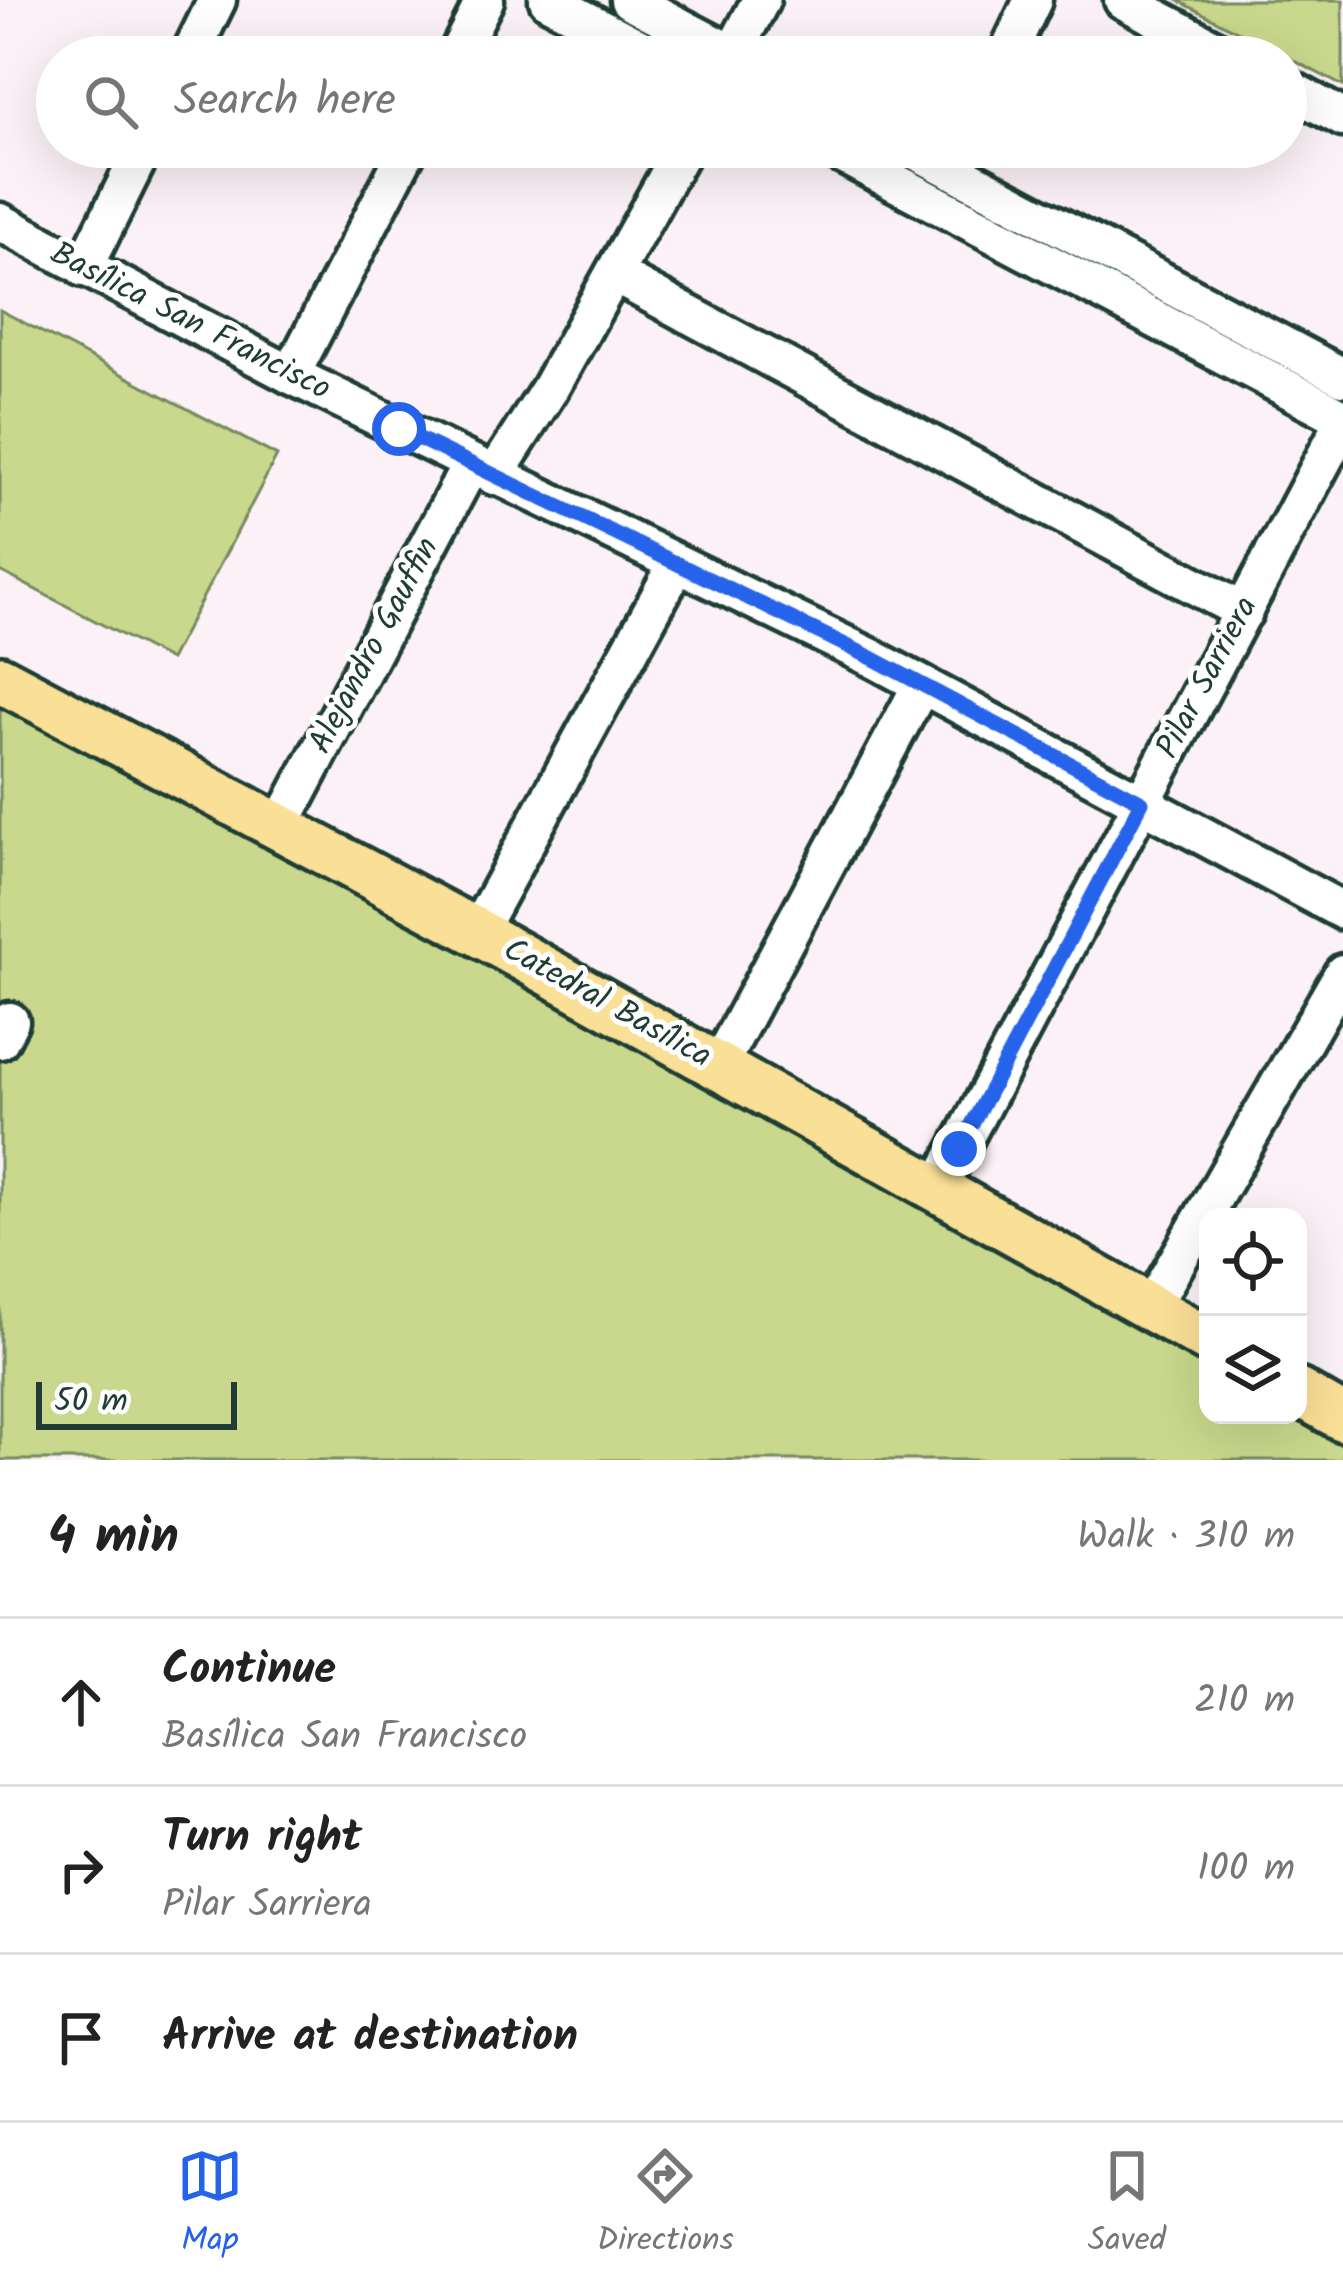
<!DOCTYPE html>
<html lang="en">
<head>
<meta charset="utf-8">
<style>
  :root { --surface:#fff; --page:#f6f6f6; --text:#222; --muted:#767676; --line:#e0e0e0; --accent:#2563eb }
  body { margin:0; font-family:Kalam,sans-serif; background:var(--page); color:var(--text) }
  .controls { position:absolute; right:36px; bottom:36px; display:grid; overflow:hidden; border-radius:24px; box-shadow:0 12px 48px #0002 }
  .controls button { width:108px; height:108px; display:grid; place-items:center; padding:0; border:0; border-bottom:3px solid var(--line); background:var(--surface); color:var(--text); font:60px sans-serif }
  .scale { position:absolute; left:36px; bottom:30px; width:201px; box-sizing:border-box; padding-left:12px; border:6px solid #1f3d34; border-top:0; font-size:33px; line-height:42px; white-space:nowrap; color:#1f3d34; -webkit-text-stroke:9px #fff; paint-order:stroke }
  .stop { position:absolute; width:36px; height:36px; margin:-27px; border:9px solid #2563eb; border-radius:50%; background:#fff }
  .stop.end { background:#2563eb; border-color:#fff; box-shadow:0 3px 12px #0008 }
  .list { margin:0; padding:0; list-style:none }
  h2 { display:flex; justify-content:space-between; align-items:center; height:156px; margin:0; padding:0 48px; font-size:51px }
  h2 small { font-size:39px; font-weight:400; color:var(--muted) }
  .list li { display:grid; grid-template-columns:78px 1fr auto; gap:36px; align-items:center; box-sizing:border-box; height:168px; padding:0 48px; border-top:3px solid var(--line) }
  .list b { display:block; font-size:45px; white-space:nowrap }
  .list p { margin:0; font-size:39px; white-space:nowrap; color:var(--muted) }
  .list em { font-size:39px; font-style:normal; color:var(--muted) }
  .icon { flex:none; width:66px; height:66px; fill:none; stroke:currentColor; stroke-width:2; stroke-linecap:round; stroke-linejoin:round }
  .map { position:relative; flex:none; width:1343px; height:1460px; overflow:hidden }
  .search { position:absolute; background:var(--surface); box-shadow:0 12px 48px #0002; left:36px; right:36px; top:36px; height:132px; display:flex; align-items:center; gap:30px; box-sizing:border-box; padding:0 42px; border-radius:66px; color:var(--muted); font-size:45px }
  .sheet { height:660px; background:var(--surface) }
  nav { display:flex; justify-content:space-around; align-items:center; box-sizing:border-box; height:168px; border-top:3px solid var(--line); background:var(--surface); font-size:33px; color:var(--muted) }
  nav a { display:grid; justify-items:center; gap:6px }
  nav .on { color:var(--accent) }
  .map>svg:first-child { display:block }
  .green { fill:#c9d88c; stroke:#748a60; stroke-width:3 }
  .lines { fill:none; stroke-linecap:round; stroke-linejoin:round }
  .minor-casing { stroke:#1f3d34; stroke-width:45 }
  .major-casing { stroke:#1f3d34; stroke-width:54 }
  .minor { stroke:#fff; stroke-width:36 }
  .major { stroke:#fadf96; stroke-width:45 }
  .route { stroke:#2563eb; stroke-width:15 }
  .labels { text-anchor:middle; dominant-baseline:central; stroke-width:10; stroke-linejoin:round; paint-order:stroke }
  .street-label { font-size:33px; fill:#1f3d34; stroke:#fff }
</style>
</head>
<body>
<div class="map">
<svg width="1343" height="1460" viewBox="0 0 1343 1460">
  <rect width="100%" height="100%" fill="#fcf1f6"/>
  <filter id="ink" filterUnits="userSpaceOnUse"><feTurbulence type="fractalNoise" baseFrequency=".00833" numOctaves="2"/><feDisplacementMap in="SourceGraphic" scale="24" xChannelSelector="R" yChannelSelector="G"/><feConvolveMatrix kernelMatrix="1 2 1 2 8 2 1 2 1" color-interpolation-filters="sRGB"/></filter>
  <g filter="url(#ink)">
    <g class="green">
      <polygon points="1177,0 1343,0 1343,86"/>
      <polygon points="0,310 277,456 170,660 0,571"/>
      <polygon points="0,687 1208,1357 1208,1415 1298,1415 1343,1431 1343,1460 0,1460"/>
    </g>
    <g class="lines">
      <g class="minor-casing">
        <g id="minor">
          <polyline points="548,0 656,57"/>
          <polyline points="629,0 738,57"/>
          <polyline points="1123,0 1230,57"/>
          <polyline points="189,57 217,0"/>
          <polyline points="456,57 485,0"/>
          <polyline points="731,57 761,0"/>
          <polyline points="1006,57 1033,0"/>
          <polyline points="1286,87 1343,118"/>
          <polyline points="828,147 1343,418"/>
          <polyline points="909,147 1343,377"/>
          <polyline points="0,222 291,375 872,658 1343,911"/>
          <polyline points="84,268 144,147"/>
          <polyline points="615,275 1244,612"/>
          <polyline points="291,375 409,147"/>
          <polyline points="494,476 549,390 684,147"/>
          <polyline points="280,827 471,464"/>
          <polyline points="477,932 676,566"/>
          <polyline points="0,1040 10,1021"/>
          <polyline points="719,1065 921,686"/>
          <polyline points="938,1188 1343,423"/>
          <polyline points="1151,1307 1343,973"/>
        </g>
      </g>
      <g class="major-casing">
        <g id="major">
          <polyline points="0,679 477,932 1208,1340"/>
          <polyline points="1298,1392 1343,1418"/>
        </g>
      </g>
      <use href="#minor" class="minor"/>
      <use href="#major" class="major"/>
    </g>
  </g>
  <g class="lines" filter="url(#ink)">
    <polyline class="route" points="399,429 872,658 1142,802 959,1149"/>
  </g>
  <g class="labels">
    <g class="street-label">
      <text transform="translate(190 322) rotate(27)">Basílica San Francisco</text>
      <text transform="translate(375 646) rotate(-62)">Alejandro Gauffin</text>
      <text transform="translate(1208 678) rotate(-62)">Pilar Sarriera</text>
      <text transform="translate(607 1004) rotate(29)">Catedral Basílica</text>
    </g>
  </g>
</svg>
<div class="controls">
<button><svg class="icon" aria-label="locate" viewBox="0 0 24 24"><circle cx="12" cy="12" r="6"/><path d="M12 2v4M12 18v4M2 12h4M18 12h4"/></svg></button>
<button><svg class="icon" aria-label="layers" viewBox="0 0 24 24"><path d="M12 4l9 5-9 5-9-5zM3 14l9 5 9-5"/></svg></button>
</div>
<div class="scale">50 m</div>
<div class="stop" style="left:399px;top:429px"></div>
<div class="stop end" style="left:959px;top:1149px"></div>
<div class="search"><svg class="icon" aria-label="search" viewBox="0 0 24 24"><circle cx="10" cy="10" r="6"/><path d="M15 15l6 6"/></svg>Search here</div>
</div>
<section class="sheet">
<h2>4 min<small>Walk · 310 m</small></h2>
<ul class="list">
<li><svg class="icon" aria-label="ahead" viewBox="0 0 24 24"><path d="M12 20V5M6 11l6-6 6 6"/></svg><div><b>Continue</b><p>Basílica San Francisco</p></div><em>210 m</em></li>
<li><svg class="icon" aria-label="right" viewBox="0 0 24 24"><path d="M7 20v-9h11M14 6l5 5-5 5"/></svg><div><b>Turn right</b><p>Pilar Sarriera</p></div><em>100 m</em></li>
<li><svg class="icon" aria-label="arrive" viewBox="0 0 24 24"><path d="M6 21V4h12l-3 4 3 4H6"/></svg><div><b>Arrive at destination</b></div></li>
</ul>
</section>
<nav>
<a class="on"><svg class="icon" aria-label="map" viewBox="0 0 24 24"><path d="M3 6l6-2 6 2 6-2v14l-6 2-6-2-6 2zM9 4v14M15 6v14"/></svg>Map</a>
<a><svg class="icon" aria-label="directions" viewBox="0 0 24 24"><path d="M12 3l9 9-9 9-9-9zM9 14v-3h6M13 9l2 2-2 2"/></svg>Directions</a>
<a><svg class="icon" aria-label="saved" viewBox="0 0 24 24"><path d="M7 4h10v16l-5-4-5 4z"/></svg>Saved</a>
</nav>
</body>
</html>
